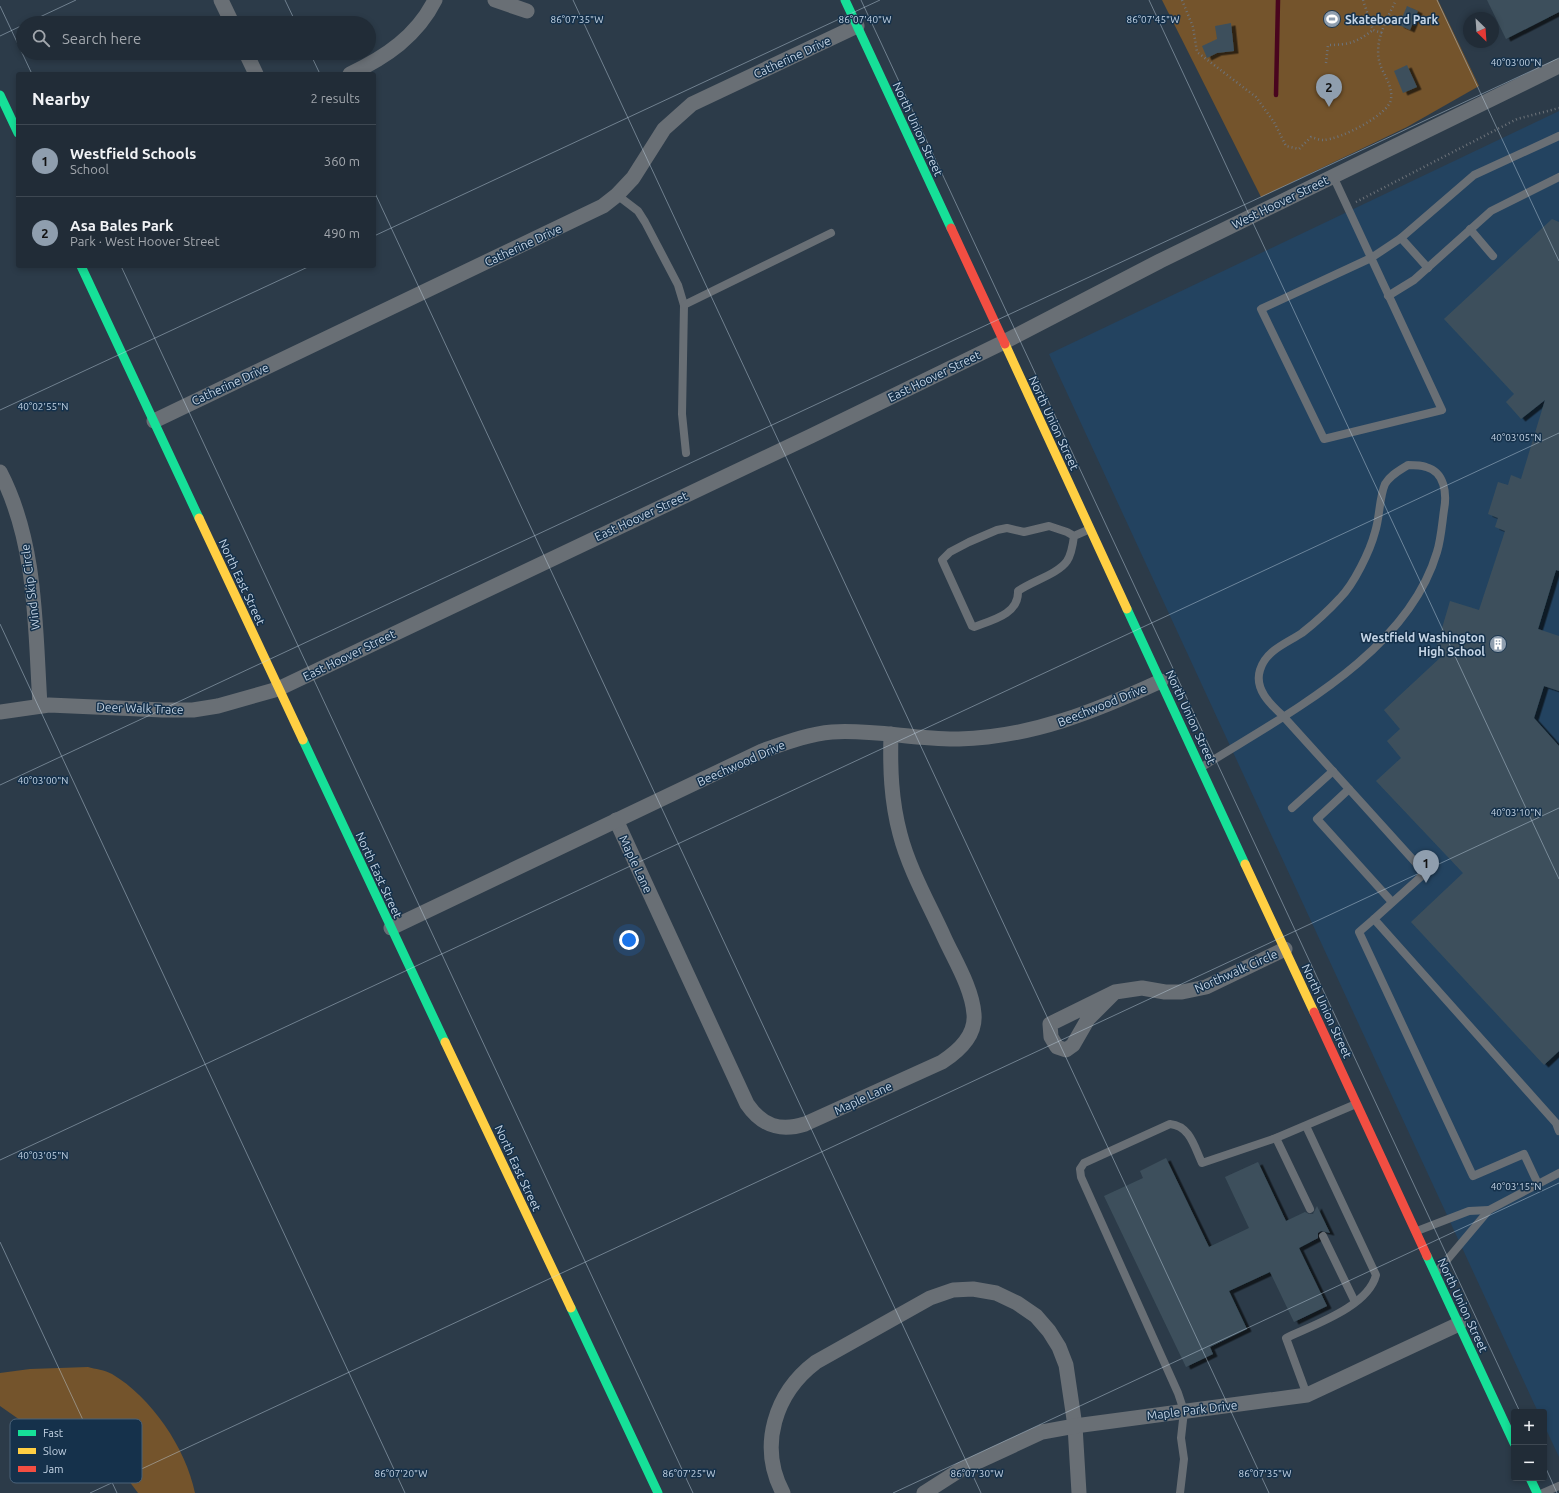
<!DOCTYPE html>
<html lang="en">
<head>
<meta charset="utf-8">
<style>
  :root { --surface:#212c37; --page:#29343f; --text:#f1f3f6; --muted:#a2a7ad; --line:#3e4852; --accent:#8f9eae }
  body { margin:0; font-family:Ubuntu,sans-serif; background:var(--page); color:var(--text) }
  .controls { position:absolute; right:12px; bottom:12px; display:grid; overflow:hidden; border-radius:4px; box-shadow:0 2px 6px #0003 }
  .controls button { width:36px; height:36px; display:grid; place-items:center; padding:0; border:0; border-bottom:1px solid var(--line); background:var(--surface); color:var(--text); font:20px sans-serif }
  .compass { position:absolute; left:1463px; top:12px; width:36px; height:36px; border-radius:50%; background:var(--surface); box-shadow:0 2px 6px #0003; rotate:155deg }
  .you { position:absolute; left:629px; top:940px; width:14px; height:14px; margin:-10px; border:3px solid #fff; border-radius:50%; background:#1a73e8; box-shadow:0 0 0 6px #1a73e833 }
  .badge { display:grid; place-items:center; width:26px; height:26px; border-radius:50%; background:var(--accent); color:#111; font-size:13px; font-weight:700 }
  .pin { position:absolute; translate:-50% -33px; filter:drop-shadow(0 1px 2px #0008) }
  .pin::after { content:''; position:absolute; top:21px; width:14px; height:12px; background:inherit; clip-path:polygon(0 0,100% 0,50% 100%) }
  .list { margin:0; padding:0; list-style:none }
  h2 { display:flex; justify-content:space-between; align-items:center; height:52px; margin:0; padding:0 16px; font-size:17px }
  h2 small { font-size:13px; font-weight:400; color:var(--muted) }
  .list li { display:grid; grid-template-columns:26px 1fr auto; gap:12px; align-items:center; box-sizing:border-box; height:72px; padding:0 16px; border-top:1px solid var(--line) }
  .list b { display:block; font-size:15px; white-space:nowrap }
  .list p { margin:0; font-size:13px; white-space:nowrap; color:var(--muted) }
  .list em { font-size:13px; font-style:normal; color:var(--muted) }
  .icon { flex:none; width:22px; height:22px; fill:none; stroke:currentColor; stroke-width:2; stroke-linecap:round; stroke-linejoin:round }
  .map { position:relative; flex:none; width:1559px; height:1493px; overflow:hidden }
  .search { position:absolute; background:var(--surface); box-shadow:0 2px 6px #0003; left:16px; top:16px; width:360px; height:44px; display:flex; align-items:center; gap:10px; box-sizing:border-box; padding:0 14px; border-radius:22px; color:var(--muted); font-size:15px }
  .panel { position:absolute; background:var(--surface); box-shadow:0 2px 6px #0003; left:16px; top:72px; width:360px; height:196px; border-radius:4px }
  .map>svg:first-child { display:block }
  .built { fill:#234360 }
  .green { fill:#74542c }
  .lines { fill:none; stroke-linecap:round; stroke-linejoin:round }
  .stream { stroke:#49051e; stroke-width:4.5 }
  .building { fill:#3d505c; filter:url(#shadow) }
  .path { stroke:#6d737a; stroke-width:2.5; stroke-dasharray:1 3; stroke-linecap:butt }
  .lane { stroke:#696f75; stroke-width:8 }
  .street { stroke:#696f75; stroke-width:15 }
  .fast { stroke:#16e098; stroke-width:9 }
  .slow { stroke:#ffcf43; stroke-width:9 }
  .jam { stroke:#f24e42; stroke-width:9 }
  .ticks { fill:none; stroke:#c4d4e5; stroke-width:1; stroke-opacity:0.45 }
  .labels { text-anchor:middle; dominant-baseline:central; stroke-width:3; stroke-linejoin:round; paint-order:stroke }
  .poi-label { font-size:12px; font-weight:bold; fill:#c4d4e5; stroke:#15314b; text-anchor:start }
  .street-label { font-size:12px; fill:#c4d4e5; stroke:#15314b }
  .key { fill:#15314b; stroke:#4a6279; stroke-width:1 }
  .key-label { font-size:11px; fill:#c4d4e5 }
  .ticks-label { font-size:10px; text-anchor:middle; fill:#c4d4e5; stroke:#15314b; stroke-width:3; stroke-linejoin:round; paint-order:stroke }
</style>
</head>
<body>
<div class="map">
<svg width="1559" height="1493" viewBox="0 0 1559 1493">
  <defs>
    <filter id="shadow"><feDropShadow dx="4.5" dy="2.5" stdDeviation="0" flood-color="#0009"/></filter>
  </defs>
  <rect width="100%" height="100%" fill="#2c3b49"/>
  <polygon class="built" points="1559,111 1559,1457 1544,1425 1544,1412 1538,1412 1049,354"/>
  <g class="green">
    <polygon points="1162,0 1438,0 1479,86 1407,127 1261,197"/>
    <path d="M88,1367C95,1369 105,1370 112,1374C151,1397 186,1448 195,1493H138L120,1469L105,1457L60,1445L40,1434L0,1406V1373L30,1369Z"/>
  </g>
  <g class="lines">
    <polyline class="stream" points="1276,95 1278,0"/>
  </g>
  <g class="building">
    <polygon points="1487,0 1559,0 1559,12 1506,39"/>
    <polygon points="1407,6 1418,11 1410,30 1399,25"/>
    <polygon points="1231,23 1234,51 1217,53 1207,58 1202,46 1217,39 1215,26"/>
    <polygon points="1407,65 1417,87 1403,93 1394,71"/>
    <polygon points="1552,219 1559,222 1559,571 1556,570 1538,629 1559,636 1559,691 1544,686 1534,718 1559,746 1559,1051 1544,1065 1411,922 1463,873 1376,781 1401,758 1387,741 1400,729 1384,710 1441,657 1435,652 1450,601 1479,610 1505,531 1495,527 1498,518 1488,514 1498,482 1508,485 1511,475 1521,479 1545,400 1521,419 1506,402 1514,394 1444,319"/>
    <polygon points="1166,1158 1209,1247 1249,1228 1225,1177 1258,1162 1286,1221 1305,1212 1309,1214 1313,1214 1317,1206 1330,1233 1321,1231 1318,1233 1318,1238 1299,1248 1327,1306 1294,1322 1270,1272 1229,1291 1247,1329 1210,1347 1213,1354 1186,1367 1104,1196 1143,1178 1140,1171"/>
  </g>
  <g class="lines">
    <g class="path">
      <path d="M1182,0L1193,27L1197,52L1256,97L1274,122L1286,146L1299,149L1311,137C1315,138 1319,140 1323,140C1339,140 1389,115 1391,99C1393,86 1383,74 1380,64C1373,41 1387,20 1396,0"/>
      <polyline points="1363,0 1373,30 1382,33"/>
      <path d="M1326,63L1328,45C1349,45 1357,42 1373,30"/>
      <polyline points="1356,202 1517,119 1559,108"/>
    </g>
    <g class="lane">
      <path d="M1333,176C1369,254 1406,332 1442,410L1324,439L1261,309L1371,258L1401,238"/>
      <polyline points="617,195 638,211 645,222 678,285 684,305 682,414 686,453"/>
      <polyline points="1470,229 1493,256"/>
      <polyline points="1428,268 1401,238 1474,175 1559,136"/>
      <polyline points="1388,296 1414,280 1491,211 1559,177"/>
      <polyline points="684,305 831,233"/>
      <path d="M1074,536L1067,532L1049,526L1024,532L1007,528L997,530L969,542L950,552L942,560L972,626L974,627C993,620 1019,614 1018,591C1032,581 1058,574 1067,561C1071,555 1073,544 1074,536L1090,529"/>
      <path d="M1202,767C1286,714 1407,654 1437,552C1441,539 1442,524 1444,510C1447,494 1445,472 1426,467C1421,465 1414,465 1408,465C1400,470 1390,475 1385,484C1379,498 1380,517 1375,532C1370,551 1354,584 1340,598C1329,610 1316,622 1302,633C1287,643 1266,650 1260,670C1254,689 1270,704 1283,716L1425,873L1374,919L1556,1123L1559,1131"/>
      <polyline points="1349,789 1317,819 1392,902"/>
      <polyline points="1292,808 1333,771"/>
      <polyline points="1374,919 1359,932 1473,1176 1524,1154 1538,1184"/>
      <path d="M1306,1126L1376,1275C1368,1307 1313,1325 1286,1338L1307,1395"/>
      <polyline points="1276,1138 1310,1209"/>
      <polyline points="1417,1231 1469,1211 1489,1210"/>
      <polyline points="1323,1236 1355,1302"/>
      <polyline points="1436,1273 1489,1210 1559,1173"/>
      <path d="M1180,1493L1184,1459L1181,1438L1184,1411L1178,1393L1081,1177L1080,1169L1084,1163L1170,1124C1190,1126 1194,1146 1202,1163L1276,1138L1356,1104"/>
      <polyline points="1543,1493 1559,1486"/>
    </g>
    <g class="street">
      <polyline points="221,0 232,23"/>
      <polyline points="495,0 527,11"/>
      <polyline points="246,53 256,74"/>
      <path d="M350,74C386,57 417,36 435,0"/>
      <polyline points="154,421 603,206 617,195 633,178 664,129 692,104 857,26"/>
      <path d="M0,472C37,543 35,627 40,705"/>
      <polyline points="0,712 49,705 163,710 193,710 218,706 278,689 811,436 1004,342 1160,261 1559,66"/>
      <path d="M616,820L747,1104C762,1126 780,1132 805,1124L942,1062C959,1051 976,1035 974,1014C972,988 955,961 944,937C929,904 909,869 900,834C891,800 890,768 891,734"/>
      <path d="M391,928L762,751C785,743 808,734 832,732C874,729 917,740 959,739C1032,737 1096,711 1161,681"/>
      <polyline points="1115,992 1088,1019 1073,1045 1066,1050 1057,1047 1051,1037 1050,1024 1115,992 1142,988 1165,992 1182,992 1206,987 1285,949"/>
      <path d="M783,1493C758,1446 775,1393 816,1362L930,1298L953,1290L973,1289L996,1293L1017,1303L1036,1316L1049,1331L1059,1347L1066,1365L1075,1426L1079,1493"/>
      <polyline points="924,1493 960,1470 1042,1432 1075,1426 1307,1395 1459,1324"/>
    </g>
    <g class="fast">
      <polyline points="845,0 951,228"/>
      <polyline points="0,95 18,133"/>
      <polyline points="81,266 199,518"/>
      <polyline points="1127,609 1245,864"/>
      <polyline points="303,740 445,1042"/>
      <polyline points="1427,1256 1514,1443"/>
      <polyline points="571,1308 658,1493"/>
      <polyline points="1530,1478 1537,1493"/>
    </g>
    <g class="slow">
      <polyline points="1005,344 1127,609"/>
      <polyline points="199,518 303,740"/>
      <polyline points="1245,864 1314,1012"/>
      <polyline points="445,1042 571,1308"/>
    </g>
    <g class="jam">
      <polyline points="951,228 1005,344"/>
      <polyline points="1314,1012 1427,1256"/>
    </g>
  </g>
  <path class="ticks" d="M285,0L296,23M573,0L1269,1493M861,0L1520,1412M1149,0L1559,879M1437,0L1559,261M0,6L32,74M27,23L76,0M0,36L23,25M310,53L320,74M374,191L981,1493M374,236L880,0M121,266L693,1493M0,410L310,266M0,624L405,1493M0,785L1559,58M0,1160L1559,433M0,1242L117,1493M1544,1464L1557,1493M90,1493L1559,808M893,1493L1559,1183"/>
  <defs>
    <g id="stadium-disc" transform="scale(0.9)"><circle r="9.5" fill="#8f9eae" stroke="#15314b"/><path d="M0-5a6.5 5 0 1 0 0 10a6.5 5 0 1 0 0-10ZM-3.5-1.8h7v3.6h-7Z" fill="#fff"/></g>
    <g id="building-disc" transform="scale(0.9)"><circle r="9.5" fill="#8f9eae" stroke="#15314b"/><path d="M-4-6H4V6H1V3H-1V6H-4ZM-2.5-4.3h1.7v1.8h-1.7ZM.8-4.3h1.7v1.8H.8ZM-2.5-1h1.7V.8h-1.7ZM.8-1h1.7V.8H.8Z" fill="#fff"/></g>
  </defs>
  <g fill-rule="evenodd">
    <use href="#stadium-disc" x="1332" y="19"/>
    <use href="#building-disc" x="1498" y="644"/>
  </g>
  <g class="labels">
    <g class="poi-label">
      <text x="1345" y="19">Skateboard Park</text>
      <text x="1485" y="637" text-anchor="end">Westfield Washington<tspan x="1485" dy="14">High School</tspan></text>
    </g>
    <g class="street-label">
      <text transform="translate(792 57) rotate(-25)">Catherine Drive</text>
      <text transform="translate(918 129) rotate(65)">North Union Street</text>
      <text transform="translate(1280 202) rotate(-26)">West Hoover Street</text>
      <text transform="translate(523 245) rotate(-25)">Catherine Drive</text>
      <text transform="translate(934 376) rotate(-26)">East Hoover Street</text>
      <text transform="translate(230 384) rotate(-25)">Catherine Drive</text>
      <text transform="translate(1054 423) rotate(65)">North Union Street</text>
      <text transform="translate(641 516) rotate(-25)">East Hoover Street</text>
      <text transform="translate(242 582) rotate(65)">North East Street</text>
      <text transform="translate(30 587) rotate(-97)">Wind Skip Circle</text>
      <text transform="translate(349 655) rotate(-26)">East Hoover Street</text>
      <text transform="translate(1102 705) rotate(-22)">Beechwood Drive</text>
      <text transform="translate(140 708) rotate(2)">Deer Walk Trace</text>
      <text transform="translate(1191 717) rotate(65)">North Union Street</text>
      <text transform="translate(741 763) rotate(-24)">Beechwood Drive</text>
      <text transform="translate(636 864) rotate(65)">Maple Lane</text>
      <text transform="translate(379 875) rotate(65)">North East Street</text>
      <text transform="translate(1236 971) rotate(-24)">Northwalk Circle</text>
      <text transform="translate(1327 1011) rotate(65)">North Union Street</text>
      <text transform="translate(863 1098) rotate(-25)">Maple Lane</text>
      <text transform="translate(518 1168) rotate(65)">North East Street</text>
      <text transform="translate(1463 1305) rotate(65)">North Union Street</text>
      <text transform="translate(1192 1410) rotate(-7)">Maple Park Drive</text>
    </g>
  </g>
  <rect x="10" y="1419" width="132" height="64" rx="6" class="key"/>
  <rect x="18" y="1430" width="18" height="6" fill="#16e098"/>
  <rect x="18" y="1448" width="18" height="6" fill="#ffcf43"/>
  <rect x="18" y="1466" width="18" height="6" fill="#f24e42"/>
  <g class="key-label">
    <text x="43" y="1437">Fast</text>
    <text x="43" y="1455">Slow</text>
    <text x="43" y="1473">Jam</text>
  </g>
  <g class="ticks-label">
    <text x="577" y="23">86°07'35"W</text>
    <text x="865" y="23">86°07'40"W</text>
    <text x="1153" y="23">86°07'45"W</text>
    <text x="1516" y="66">40°03'00"N</text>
    <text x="43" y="410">40°02'55"N</text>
    <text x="1516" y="441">40°03'05"N</text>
    <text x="43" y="784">40°03'00"N</text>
    <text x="1516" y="816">40°03'10"N</text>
    <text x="43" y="1159">40°03'05"N</text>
    <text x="1516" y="1190">40°03'15"N</text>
    <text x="401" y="1477">86°07'20"W</text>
    <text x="689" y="1477">86°07'25"W</text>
    <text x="977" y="1477">86°07'30"W</text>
    <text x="1265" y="1477">86°07'35"W</text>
  </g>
</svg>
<div class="controls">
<button>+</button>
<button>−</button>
</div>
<svg class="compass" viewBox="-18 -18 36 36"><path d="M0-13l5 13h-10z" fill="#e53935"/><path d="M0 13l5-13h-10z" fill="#a2a7ad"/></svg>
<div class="you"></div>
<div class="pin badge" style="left:1426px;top:883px">1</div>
<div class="pin badge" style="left:1329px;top:107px">2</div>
<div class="search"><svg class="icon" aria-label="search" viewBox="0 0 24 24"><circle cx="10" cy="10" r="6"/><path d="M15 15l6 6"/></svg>Search here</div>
<section class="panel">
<h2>Nearby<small>2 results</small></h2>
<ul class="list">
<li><span class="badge">1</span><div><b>Westfield Schools</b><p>School</p></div><em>360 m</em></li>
<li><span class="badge">2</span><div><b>Asa Bales Park</b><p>Park · West Hoover Street</p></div><em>490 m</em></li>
</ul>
</section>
</div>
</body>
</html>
